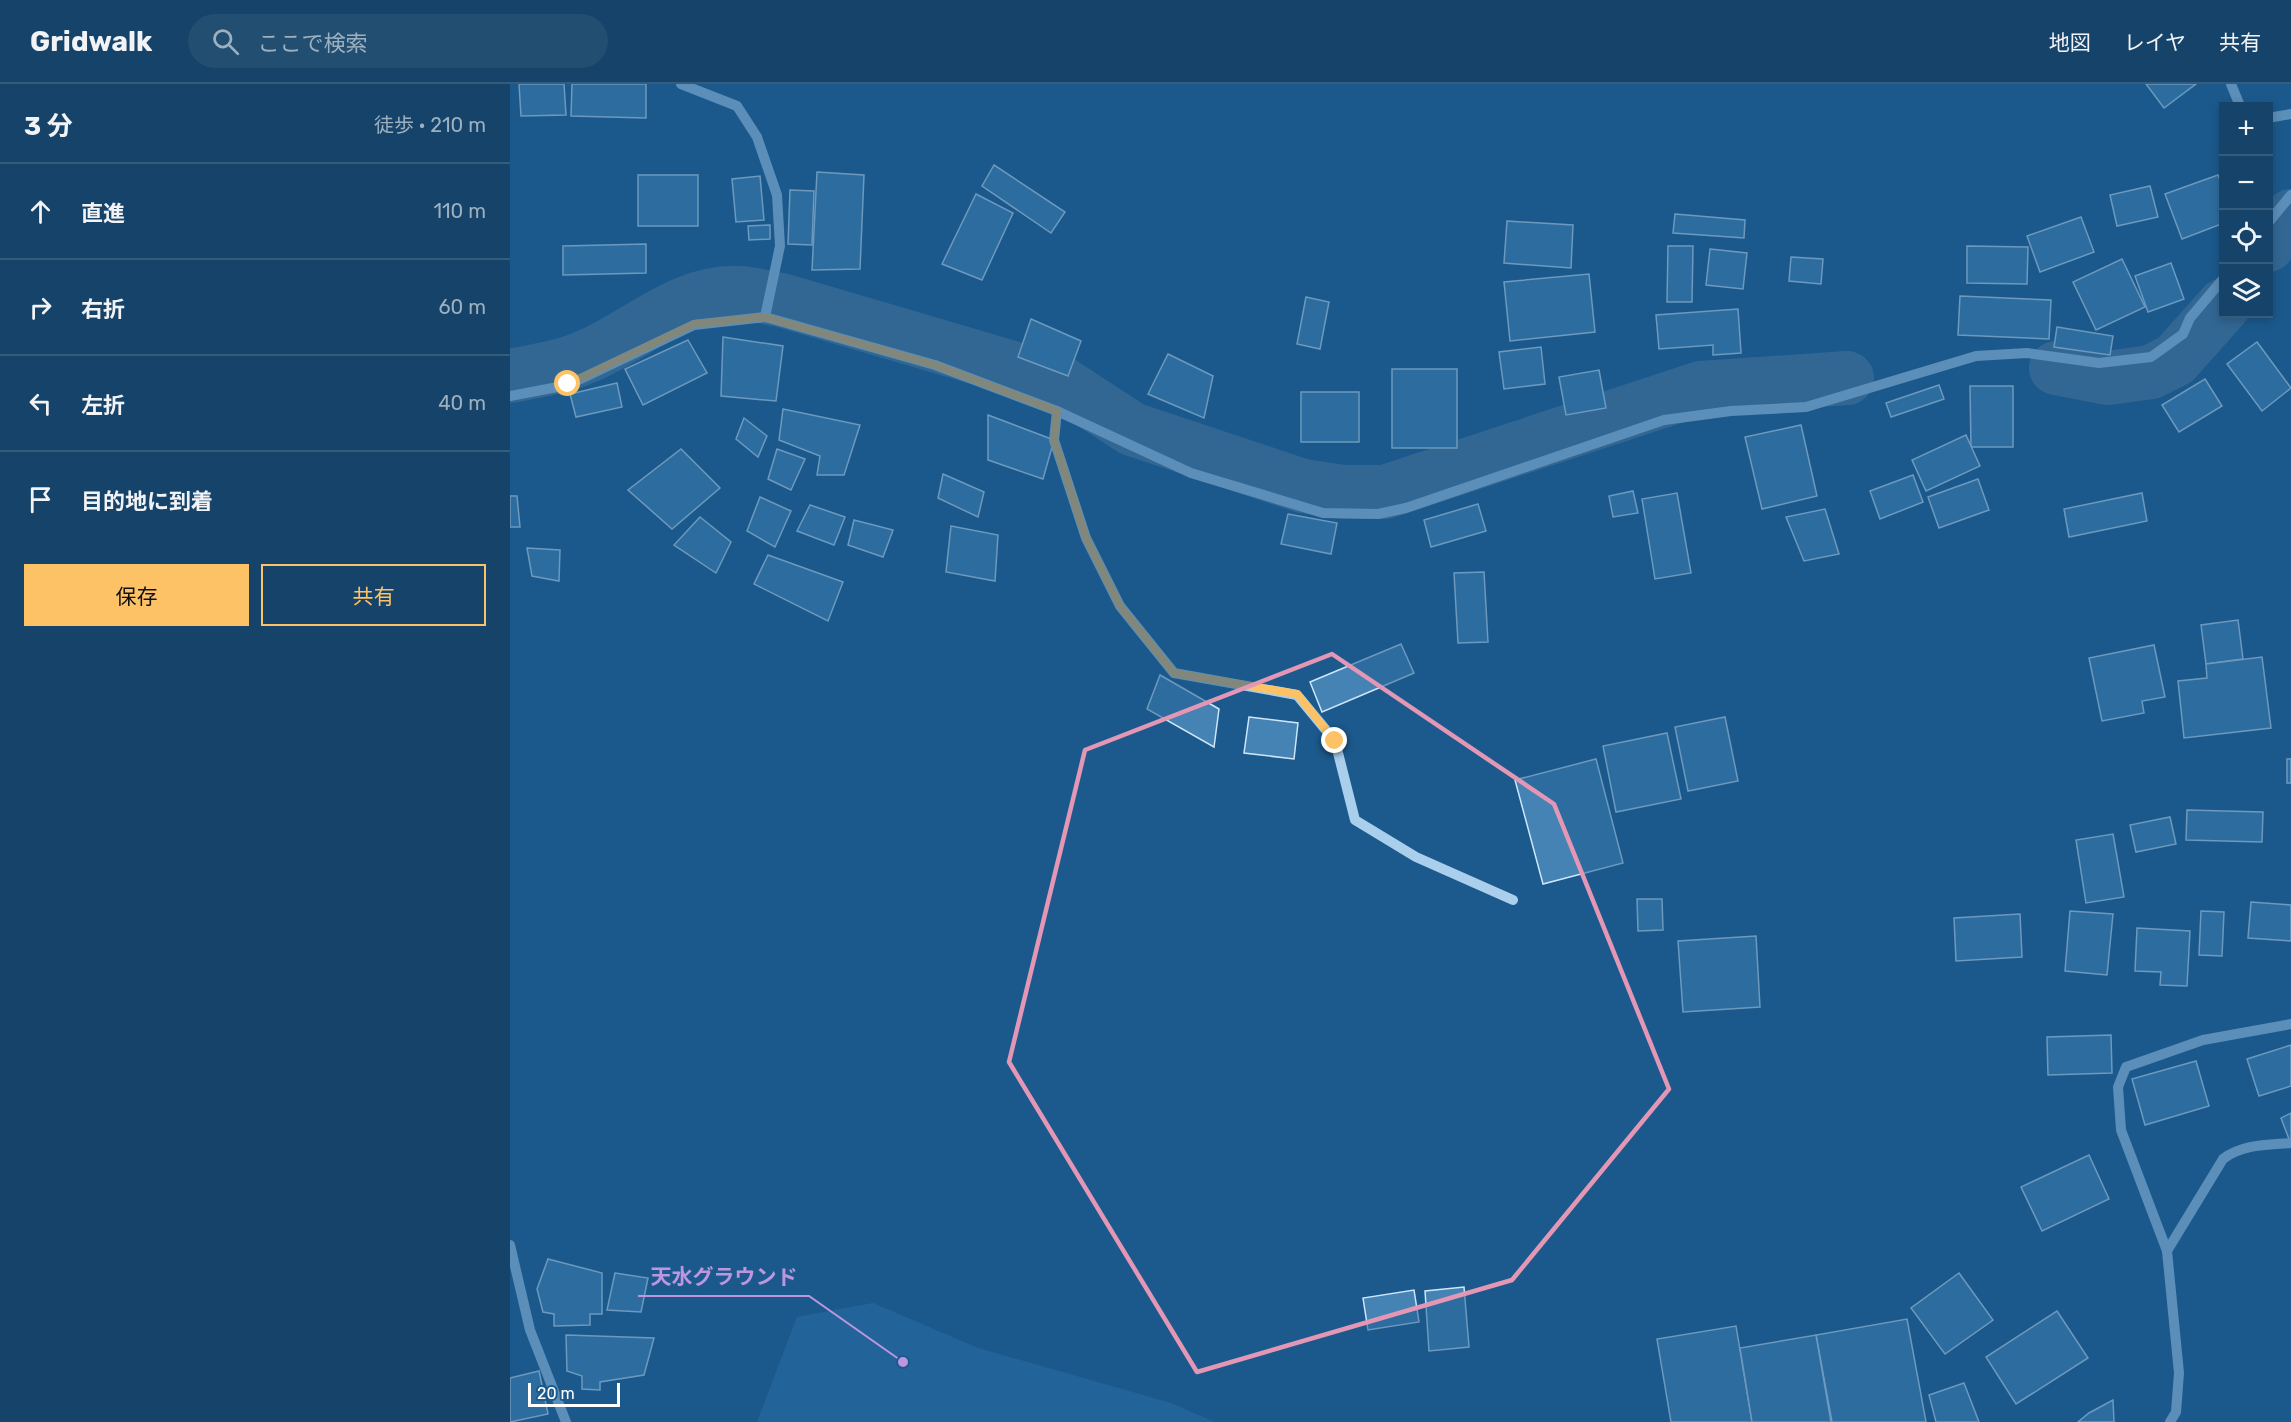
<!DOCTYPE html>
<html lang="ja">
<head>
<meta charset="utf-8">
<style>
  :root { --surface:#154369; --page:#224e71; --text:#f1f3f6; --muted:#9db0c0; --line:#345c7d; --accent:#fdc166 }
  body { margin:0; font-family:Rubik,"Noto Sans JP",sans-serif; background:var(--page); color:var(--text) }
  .controls { position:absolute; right:18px; top:18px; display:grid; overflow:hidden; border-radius:0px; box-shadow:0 3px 9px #0003 }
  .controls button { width:54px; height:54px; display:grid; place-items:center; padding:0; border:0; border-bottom:2px solid var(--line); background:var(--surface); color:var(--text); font:30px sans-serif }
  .scale { position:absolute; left:18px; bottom:15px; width:92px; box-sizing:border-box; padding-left:6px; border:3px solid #fff; border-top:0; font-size:16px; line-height:21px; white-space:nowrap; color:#fff; -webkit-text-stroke:4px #1c598c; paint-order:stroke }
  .stop { position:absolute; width:18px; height:18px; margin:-14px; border:4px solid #fdc166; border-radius:50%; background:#fff }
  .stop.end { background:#fdc166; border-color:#fff; box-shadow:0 2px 6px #0008 }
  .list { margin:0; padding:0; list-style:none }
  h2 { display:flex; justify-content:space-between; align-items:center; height:78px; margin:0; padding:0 24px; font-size:26px }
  h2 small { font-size:20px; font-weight:400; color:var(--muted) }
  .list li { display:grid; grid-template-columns:39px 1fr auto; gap:18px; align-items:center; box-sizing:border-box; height:96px; padding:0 24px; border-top:2px solid var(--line) }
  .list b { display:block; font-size:22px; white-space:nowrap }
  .list em { font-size:20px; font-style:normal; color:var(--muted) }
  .actions { display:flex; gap:12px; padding:18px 24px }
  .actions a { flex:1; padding:14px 0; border:2px solid var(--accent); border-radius:0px; text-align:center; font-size:21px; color:var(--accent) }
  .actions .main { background:var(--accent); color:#111 }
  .icon { flex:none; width:33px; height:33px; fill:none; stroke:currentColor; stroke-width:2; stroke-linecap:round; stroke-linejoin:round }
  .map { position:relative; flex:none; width:1781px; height:1338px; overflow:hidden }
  header { display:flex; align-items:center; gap:36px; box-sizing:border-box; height:84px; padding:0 30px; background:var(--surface); border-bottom:2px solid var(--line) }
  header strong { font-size:28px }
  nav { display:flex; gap:33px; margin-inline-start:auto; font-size:21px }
  .search { width:420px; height:54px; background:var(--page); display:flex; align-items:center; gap:15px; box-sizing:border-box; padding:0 21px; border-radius:33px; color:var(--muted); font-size:22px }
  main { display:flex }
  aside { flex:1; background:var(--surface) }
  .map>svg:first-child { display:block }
  .green { fill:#2c72a8 }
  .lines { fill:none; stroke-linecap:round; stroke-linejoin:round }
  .river { stroke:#4e799e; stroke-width:54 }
  .building { fill:#4483b4; stroke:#cee6f9; stroke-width:1.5 }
  .minor { stroke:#a9cfed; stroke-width:10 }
  .route { stroke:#fdc166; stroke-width:8 }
  .marked { fill:none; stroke:#e497b5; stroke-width:4.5; stroke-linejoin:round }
  .leader { fill:none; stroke:#bd96df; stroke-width:2 }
  .callout-dot { fill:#bd96df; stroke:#1c598c; stroke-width:2 }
  .callout-label { font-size:21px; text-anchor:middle; font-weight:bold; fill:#bd96df; stroke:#1c598c; stroke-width:4.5; stroke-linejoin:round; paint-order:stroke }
</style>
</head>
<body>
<header>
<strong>Gridwalk</strong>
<div class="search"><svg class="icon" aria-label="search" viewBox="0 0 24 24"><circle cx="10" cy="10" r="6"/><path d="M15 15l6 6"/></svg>ここで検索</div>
<nav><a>地図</a><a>レイヤ</a><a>共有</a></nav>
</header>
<main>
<aside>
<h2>3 分<small>徒歩 · 210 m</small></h2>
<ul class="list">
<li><svg class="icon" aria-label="ahead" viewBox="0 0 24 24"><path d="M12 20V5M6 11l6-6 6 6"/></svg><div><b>直進</b></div><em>110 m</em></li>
<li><svg class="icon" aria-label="right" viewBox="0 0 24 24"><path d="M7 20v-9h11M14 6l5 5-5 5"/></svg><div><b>右折</b></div><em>60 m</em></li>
<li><svg class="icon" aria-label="left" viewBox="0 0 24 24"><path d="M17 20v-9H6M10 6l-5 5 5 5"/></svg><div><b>左折</b></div><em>40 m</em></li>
<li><svg class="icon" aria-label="arrive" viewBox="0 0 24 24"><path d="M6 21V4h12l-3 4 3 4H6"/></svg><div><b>目的地に到着</b></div></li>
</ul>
<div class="actions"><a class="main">保存</a><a>共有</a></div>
</aside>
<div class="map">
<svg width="1781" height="1338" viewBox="0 0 1781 1338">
  <rect width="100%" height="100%" fill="#1c598c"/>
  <polygon class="green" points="363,1219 468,1264 661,1319 704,1338 247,1338 287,1233"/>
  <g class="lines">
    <g class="river">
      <polyline points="1758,161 1781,132"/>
      <polyline points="1546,284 1598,294 1641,288 1665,276 1714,221"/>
      <path d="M0,292C27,287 54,283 80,271C128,250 173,206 230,209C244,210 257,214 271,216L550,298L622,345L793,402L833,408H875L1191,304L1337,294"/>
    </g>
  </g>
  <g class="building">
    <polygon points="9,0 54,0 56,31 11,32"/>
    <polygon points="62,0 136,0 136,34 61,32"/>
    <polygon points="1636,0 1686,0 1654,24"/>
    <polygon points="484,81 555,128 541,149 472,102"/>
    <polygon points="307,88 354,91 350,185 302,186"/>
    <rect x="128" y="91" width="60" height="51"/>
    <polygon points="1708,91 1714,106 1714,139 1672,155 1655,110"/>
    <polygon points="250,92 254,136 226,138 222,95"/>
    <polygon points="1640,102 1648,133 1607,142 1600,111"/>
    <polygon points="280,106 304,107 302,161 278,160"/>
    <polygon points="466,110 503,129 472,196 432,180"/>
    <polygon points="1165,130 1235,136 1234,154 1163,149"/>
    <polygon points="1571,133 1584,168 1530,188 1517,152"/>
    <polygon points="997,137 1063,141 1061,184 994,179"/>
    <polygon points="260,141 260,155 239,156 238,142"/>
    <polygon points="136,160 136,189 53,191 53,162"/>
    <polygon points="1158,162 1183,162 1182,218 1157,218"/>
    <polygon points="1457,162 1518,163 1517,200 1457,199"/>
    <polygon points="1200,165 1237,169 1233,205 1196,201"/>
    <polygon points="1281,173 1313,175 1311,200 1279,197"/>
    <polygon points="1612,175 1635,223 1586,246 1563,198"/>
    <polygon points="1661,179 1674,215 1638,228 1625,192"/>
    <polygon points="1079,190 1085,248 1000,257 994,198"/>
    <polygon points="1450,212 1541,216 1539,255 1448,251"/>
    <polygon points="796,213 819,218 810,265 787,260"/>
    <polygon points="1228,225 1231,269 1203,271 1203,261 1149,265 1146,231"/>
    <polygon points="521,235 571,257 558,292 508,273"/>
    <polygon points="1547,243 1603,252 1600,271 1544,263"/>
    <polygon points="213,253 273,262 266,317 211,312"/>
    <polygon points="178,256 197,289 133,321 115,285"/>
    <polygon points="1747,258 1781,304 1752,327 1717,280"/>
    <polygon points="1031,263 1035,300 994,305 989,268"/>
    <polygon points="658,270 703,292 694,334 638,310"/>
    <rect x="882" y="285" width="65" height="79"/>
    <polygon points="1089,286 1096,324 1056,331 1049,293"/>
    <polygon points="1695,295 1712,322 1669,348 1652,321"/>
    <polygon points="107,299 112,323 66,333 60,310"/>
    <polygon points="1429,301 1434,315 1381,333 1376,319"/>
    <polygon points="1460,302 1503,302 1503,363 1461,363"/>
    <rect x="791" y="308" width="58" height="50"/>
    <polygon points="273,325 350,341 334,391 307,391 310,372 269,356"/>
    <polygon points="478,331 544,356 533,395 478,376"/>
    <polygon points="234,334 257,352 248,373 226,355"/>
    <polygon points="1291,341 1307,412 1252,425 1235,353"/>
    <polygon points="1456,351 1470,382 1416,407 1402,376"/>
    <polygon points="171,365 210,404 162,445 118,406"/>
    <polygon points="267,365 295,375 281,406 258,395"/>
    <polygon points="433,390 474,408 468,433 428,414"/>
    <polygon points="1403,391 1413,418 1370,435 1360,407"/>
    <polygon points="1468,395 1479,426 1429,444 1418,413"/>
    <polygon points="1123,407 1128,429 1103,433 1099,412"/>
    <polygon points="1167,409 1181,489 1145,495 1132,415"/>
    <polygon points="1632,409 1637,437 1559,453 1554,425"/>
    <polygon points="0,412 7,412 10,443 0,443"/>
    <polygon points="250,413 281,427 265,463 237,447"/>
    <polygon points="968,420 976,447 921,463 914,436"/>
    <polygon points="300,421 335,433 324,461 287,447"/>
    <polygon points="1315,425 1329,470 1294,477 1276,433"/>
    <polygon points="778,430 827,439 821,470 771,460"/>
    <polygon points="190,433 221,458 206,489 164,461"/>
    <polygon points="344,436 383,446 373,473 338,461"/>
    <polygon points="441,442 488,451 485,497 436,488"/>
    <polygon points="17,464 50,466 49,497 22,492"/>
    <polygon points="258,471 333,498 318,537 244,500"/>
    <polygon points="974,488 978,558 948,559 944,489"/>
    <polygon points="1728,536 1733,575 1696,580 1691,541"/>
    <polygon points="891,560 904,589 812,628 800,598"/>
    <polygon points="1644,561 1655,613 1632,617 1634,629 1592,637 1579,574"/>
    <polygon points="1752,573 1761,644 1674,654 1668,597 1697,594 1696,580"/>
    <polygon points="650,591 709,625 704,663 637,625"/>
    <polygon points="739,633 788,639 784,675 734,669"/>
    <polygon points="1215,633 1228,697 1178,707 1165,643"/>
    <polygon points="1157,649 1171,715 1106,728 1093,662"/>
    <polygon points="1086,675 1113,779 1033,800 1005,696"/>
    <rect x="1777" y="675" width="4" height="24"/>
    <polygon points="1677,726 1753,728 1752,758 1676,756"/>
    <polygon points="1660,733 1666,760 1626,768 1620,741"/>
    <polygon points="1603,750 1614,813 1576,819 1566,756"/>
    <polygon points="1127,815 1152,815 1153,846 1128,847"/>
    <polygon points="1741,818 1781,821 1781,857 1738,854"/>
    <polygon points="1560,827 1603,830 1597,891 1555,887"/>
    <polygon points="1691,827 1714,828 1712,872 1689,871"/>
    <polygon points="1510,830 1512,873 1446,877 1444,834"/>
    <polygon points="1627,844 1680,847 1677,902 1650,901 1651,888 1625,887"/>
    <polygon points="1246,852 1250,923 1173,928 1168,857"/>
    <polygon points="1601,951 1602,989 1538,991 1537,953"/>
    <polygon points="1781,961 1781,1002 1749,1012 1737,975"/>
    <polygon points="1686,977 1699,1022 1635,1041 1622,995"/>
    <polygon points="1781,1029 1781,1055 1779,1055 1771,1034"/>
    <polygon points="1579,1071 1599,1115 1532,1147 1511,1103"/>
    <polygon points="38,1175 92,1189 92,1230 80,1230 80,1241 44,1242 44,1230 33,1228 27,1205"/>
    <polygon points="105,1189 138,1194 131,1228 97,1226"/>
    <polygon points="1449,1189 1483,1236 1435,1270 1401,1224"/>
    <polygon points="954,1203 959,1263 919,1267 915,1207"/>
    <polygon points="904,1206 909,1238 858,1246 853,1214"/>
    <polygon points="1547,1227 1578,1274 1506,1320 1476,1273"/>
    <polygon points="1397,1235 1416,1338 1322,1338 1306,1251"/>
    <polygon points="1226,1242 1242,1338 1161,1338 1147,1255"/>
    <polygon points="56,1251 144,1254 134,1291 90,1298 90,1306 72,1305 72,1292 57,1287"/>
    <polygon points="1306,1251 1321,1338 1242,1338 1230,1264"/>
    <polygon points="29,1287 38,1330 0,1338 0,1294"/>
    <polygon points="1454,1299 1469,1338 1426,1338 1419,1311"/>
    <polygon points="1603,1316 1604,1338 1568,1338 1579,1329"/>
  </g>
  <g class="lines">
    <g class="minor">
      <polyline points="171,0 227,22 247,53 267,111 270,162 255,233"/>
      <polyline points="1721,0 1730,22"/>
      <polyline points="1758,34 1781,30"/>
      <polyline points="1758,139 1781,111"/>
      <polyline points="0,312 58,301 184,241 255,233 425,281 547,327 681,389 813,429 868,430 896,424 1154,336 1221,327 1296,323 1466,272 1517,269 1589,279 1641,273 1673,250 1680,234 1714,194"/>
      <polyline points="547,327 544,356 576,454 610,522 664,589 787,611 825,657 845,736 906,773 1003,816"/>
      <polyline points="0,1161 20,1246 56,1338"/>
      <path d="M1657,1167L1713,1075C1732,1060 1758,1061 1781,1059"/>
      <polyline points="1660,1338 1666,1328 1669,1289 1657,1167 1611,1046 1608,1003 1616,983 1693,956 1781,940"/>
    </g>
  </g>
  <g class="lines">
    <polyline class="route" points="58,300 184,240 255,233 425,281 547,327 544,356 576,454 610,522 664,589 787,610 825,657"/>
  </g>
  <path d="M0 0H1781V1338H0ZM822,570L1044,720L1159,1005L1002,1196L687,1288L499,978L575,666Z" fill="#1c598c" fill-opacity=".55" fill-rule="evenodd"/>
  <path class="marked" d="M822,570L1044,720L1159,1005L1002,1196L687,1288L499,978L575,666Z"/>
  <path class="leader" d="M393 1278L299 1212H128"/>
  <circle class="callout-dot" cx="393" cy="1278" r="6"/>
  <g class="callout-label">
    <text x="214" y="1200">天水グラウンド</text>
  </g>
</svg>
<div class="controls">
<button>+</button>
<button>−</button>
<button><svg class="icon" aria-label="locate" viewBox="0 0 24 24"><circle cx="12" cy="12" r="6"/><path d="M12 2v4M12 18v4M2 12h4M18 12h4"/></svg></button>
<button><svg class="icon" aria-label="layers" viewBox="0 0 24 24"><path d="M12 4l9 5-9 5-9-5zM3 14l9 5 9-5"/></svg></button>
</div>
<div class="scale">20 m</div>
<div class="stop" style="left:58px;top:300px"></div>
<div class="stop end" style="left:825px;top:657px"></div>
</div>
</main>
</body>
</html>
